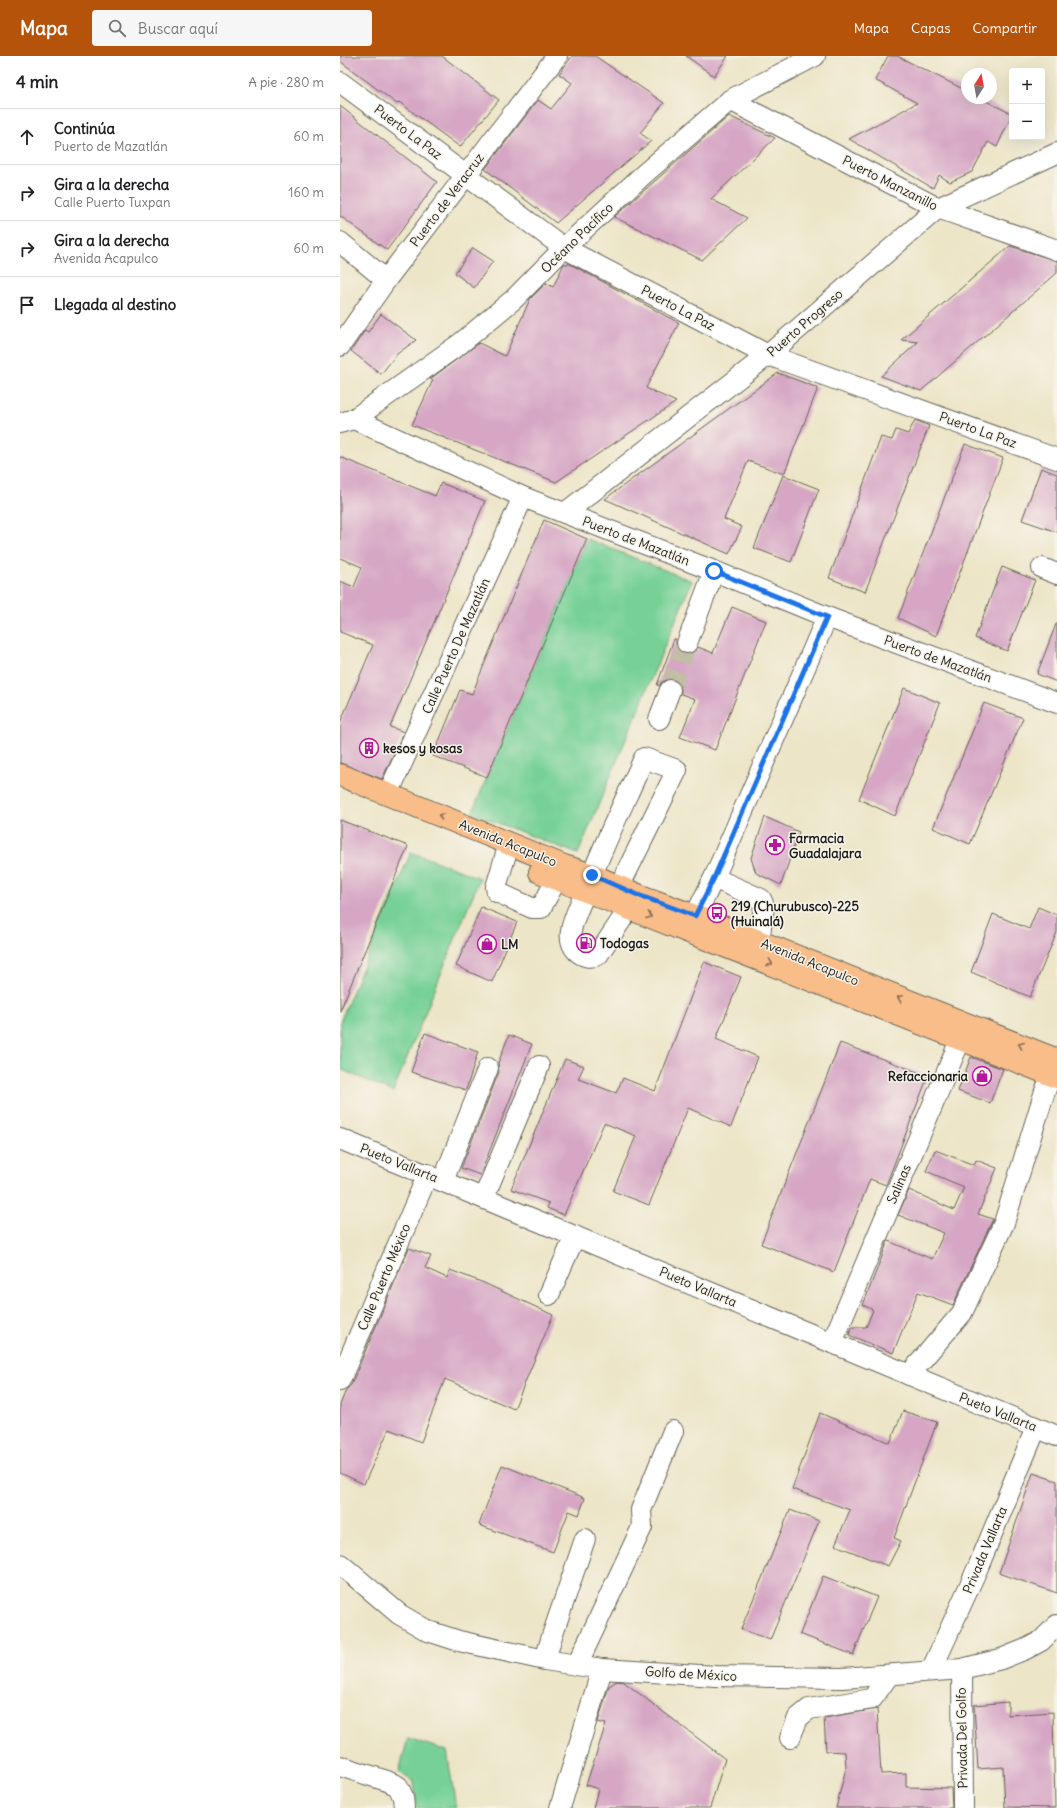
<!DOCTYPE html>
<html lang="es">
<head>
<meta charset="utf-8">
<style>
  :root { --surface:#fff; --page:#f6f6f6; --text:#202124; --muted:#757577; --line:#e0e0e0; --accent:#b45309 }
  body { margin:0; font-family:Delius,sans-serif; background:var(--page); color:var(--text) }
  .controls { position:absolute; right:12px; top:12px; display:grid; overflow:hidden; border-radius:4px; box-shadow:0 4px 16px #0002 }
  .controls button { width:36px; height:36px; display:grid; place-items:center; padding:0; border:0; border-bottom:1px solid var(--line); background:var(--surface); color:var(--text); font:20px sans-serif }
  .compass { position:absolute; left:621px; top:12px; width:36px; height:36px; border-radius:50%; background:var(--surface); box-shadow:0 4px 16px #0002; rotate:11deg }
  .stop { position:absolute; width:12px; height:12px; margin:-9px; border:3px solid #1a73e8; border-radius:50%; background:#fff }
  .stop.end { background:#1a73e8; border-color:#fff; box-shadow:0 1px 4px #0008 }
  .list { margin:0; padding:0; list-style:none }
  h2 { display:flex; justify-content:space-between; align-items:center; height:52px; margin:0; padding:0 16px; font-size:17px }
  h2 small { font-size:13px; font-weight:400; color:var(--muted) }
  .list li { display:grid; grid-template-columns:26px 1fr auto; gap:12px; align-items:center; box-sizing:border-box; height:56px; padding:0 16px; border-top:1px solid var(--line) }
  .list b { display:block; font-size:15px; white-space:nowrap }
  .list p { margin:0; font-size:13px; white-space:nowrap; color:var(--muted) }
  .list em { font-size:13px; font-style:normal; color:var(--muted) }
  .icon { flex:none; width:22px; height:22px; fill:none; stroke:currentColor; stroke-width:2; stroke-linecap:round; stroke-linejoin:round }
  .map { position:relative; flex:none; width:717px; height:1752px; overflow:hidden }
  header { display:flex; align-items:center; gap:24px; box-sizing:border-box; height:56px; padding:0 20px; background:var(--accent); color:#fff }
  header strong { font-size:19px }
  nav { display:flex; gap:22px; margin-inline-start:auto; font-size:14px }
  .search { width:280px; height:36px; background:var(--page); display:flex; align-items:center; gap:10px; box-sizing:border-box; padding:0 14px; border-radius:4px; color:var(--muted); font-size:15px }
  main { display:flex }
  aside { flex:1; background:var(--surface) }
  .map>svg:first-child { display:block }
  .green { fill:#77d197; stroke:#4a765a }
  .building { fill:#d6a6c4 }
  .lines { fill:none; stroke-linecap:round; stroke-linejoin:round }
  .minor-tunnel { stroke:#c2bda5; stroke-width:20; stroke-dasharray:20 10; stroke-linecap:butt }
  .minor-casing { stroke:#656258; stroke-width:22 }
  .major-casing { stroke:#656258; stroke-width:24 }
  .minor { stroke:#fff; stroke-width:20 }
  .major { stroke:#f8bd89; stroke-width:22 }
  .oneway { stroke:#8a6c52 }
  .route { stroke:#1a73e8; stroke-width:5 }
  .labels { text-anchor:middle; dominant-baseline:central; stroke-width:3; stroke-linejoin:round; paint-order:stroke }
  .street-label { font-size:13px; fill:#1c1c1c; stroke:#f7f3e8 }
  .poi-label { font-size:13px; font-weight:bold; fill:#1c1c1c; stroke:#f7f3e8; text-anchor:start }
</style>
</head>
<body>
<header>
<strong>Mapa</strong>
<div class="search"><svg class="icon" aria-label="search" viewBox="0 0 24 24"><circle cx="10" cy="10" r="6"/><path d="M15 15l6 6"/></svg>Buscar aquí</div>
<nav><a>Mapa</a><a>Capas</a><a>Compartir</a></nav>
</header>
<main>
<aside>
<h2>4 min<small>A pie · 280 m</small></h2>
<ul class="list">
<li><svg class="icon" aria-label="ahead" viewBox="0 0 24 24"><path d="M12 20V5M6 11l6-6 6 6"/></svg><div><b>Continúa</b><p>Puerto de Mazatlán</p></div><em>60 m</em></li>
<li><svg class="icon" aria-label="right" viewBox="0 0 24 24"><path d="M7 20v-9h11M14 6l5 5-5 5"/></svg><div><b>Gira a la derecha</b><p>Calle Puerto Tuxpan</p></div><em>160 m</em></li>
<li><svg class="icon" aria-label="right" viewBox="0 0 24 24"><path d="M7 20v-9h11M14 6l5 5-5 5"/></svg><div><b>Gira a la derecha</b><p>Avenida Acapulco</p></div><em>60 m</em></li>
<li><svg class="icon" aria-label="arrive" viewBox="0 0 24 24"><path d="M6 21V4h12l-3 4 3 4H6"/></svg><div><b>Llegada al destino</b></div></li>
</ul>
</aside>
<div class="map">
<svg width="717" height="1752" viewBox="0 0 717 1752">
  <rect width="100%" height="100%" fill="#f7f3e8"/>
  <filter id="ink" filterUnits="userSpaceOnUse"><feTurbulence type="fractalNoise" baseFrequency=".025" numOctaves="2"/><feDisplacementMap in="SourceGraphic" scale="8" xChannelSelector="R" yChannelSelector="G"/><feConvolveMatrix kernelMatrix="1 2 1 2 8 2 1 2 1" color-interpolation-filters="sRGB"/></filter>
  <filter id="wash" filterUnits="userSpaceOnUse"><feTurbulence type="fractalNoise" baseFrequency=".012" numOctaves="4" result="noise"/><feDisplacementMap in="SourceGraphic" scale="16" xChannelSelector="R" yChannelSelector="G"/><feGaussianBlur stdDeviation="0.9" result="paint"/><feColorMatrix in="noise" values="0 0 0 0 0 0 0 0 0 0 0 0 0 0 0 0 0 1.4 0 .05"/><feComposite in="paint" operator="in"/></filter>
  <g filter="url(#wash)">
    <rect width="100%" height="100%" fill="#ece5c7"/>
    <g class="green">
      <polygon points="247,483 352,525 238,798 132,757"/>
      <polygon points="71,796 140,822 53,1036 0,1013 0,966"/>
      <polygon points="68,1682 107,1695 116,1752 77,1752 74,1726 59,1716"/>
    </g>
    <g id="blocks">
      <g class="building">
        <polygon points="0,0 102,0 159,44 120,91 59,46 57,48 0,5"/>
        <polygon points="232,0 255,0 324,47 300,77 311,85 216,167 145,113 198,44 211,53 232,27 219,18"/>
        <polygon points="346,0 388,0 374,20"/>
        <polygon points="548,0 557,0 627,35 627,42 640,42 672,58 657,91 648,86 632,116 610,126 599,119 593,132 509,83 577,47 535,24"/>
        <polygon points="0,50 97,126 47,194 0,160"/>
        <polygon points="389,60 435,82 371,143 407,162 362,204 274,161"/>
        <polygon points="670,190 717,205 717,217 581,335 541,320 578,286 561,284"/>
        <polygon points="133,192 153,205 134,232 115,217"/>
        <polygon points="224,208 230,208 339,267 306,332 336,346 216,426 72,369 93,324 90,323 139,287 165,300 190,243 206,227 213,231"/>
        <polygon points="41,258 76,284 57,298 41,318 11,295 25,274 28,276"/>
        <polygon points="438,317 478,332 444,418 408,405 384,463 402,471 389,498 265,443"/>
        <polygon points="575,364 589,370 525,536 489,522 541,381 552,384 556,374 568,378"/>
        <polygon points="625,388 663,402 596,580 558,562"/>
        <polygon points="0,401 95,440 101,427 145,445 50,671 64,676 42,723 0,707 0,667 33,589 0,576 0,525 14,531 22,511 0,502"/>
        <polygon points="701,412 717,418 717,476 682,464"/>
        <polygon points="443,419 479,433 451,506 414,492"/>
        <polygon points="204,464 247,483 147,721 93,700 120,634 132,638"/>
        <polygon points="662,511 695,524 667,595 635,582"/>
        <polygon points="392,551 426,565 375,694 340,681 355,643 341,638 341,632 339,626 334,623 328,623 322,625 319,630 317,629 334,583 336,583 336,588 338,594 343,598 348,598 354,596 358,591 373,597"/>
        <polygon points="716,568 717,568 717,626 697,618"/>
        <polygon points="564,632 600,647 555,760 519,743"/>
        <polygon points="644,647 683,662 630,788 593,772"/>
        <polygon points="425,761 459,776 441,829 416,817 411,802"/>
        <polygon points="0,764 68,790 0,955"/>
        <polygon points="141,851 177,866 152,926 116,910"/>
        <polygon points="698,851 717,859 717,876 690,941 631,916 653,858 689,873"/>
        <polygon points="364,906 401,921 376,983 418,1001 391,1071 348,1052 309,1149 273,1135 296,1080 264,1067 224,1159 207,1152 209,1147 171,1133 225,1003 244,1010 238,1023 276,1037 283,1022 315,1035"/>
        <polygon points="85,977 138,996 126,1034 71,1016"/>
        <polygon points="169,979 192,988 140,1119 121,1112 159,1016 158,1007"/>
        <polygon points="500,987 588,1020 546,1129 530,1123 494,1216 421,1188"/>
        <polygon points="631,1001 663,1013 650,1047 618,1035"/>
        <polygon points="595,1094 634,1109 636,1104 657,1112 638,1158 653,1163 613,1249 578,1236 553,1297 509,1279 512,1271 526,1271 533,1254 523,1249 548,1185 592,1203 604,1177 558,1159 569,1134 614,1154 624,1131 586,1115"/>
        <polygon points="69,1192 91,1200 85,1212 107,1222 110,1214 144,1227 213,1259 174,1353 105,1323 81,1386 49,1373 24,1428 0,1417 0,1349 6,1334 11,1329"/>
        <polygon points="563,1355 597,1366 554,1482 561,1485 548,1510 495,1489 510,1454 452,1433 480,1357 550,1387"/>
        <polygon points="162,1409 245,1442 239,1459 229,1455 213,1496 139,1469"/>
        <polygon points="693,1417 717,1425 717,1537 659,1517"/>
        <polygon points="450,1454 479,1465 430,1584 401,1573"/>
        <polygon points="483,1520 537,1541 513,1599 460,1578"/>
        <polygon points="277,1625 284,1626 385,1703 370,1752 253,1752 258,1733 246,1729 266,1668 258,1666 269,1630"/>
        <polygon points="668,1646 668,1659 713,1656 715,1752 665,1751 663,1711 638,1713 634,1649"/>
        <polygon points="537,1653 541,1718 566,1717 566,1731 611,1732 612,1752 496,1752 506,1712 505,1696 486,1695 484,1662"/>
      </g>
    </g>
  </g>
  <g filter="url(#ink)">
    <use href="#blocks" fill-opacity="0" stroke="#656258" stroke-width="1"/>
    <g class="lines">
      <polyline class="minor-tunnel" points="330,634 347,587"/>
      <g class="minor-casing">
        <g id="minor">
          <polyline points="0,26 224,192 428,299 717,403"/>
          <polyline points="390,44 598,152 717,194"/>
          <polyline points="0,186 46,224"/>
          <polyline points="0,290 46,224 217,0"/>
          <polyline points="14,363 183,441 374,515 487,561 717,647"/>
          <polyline points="0,367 14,363 121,287 174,243 224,192 304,118 390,44 475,0"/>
          <polyline points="225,457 428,299 598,152 717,97"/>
          <polyline points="702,512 717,518"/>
          <polyline points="347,587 374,515"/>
          <polyline points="319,663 330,634"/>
          <polyline points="48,738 183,441"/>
          <polyline points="169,788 156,831 157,836 192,852 201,852 224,810"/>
          <polyline points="374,822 421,843 424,850 419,886"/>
          <path d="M279,831L337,714L304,702C284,747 262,791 245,837C240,849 233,862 231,875C228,891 242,906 258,899L298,839"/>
          <polyline points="355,860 374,822 487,561"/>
          <polyline points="0,1083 717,1380"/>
          <polyline points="103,1125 148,1012"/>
          <polyline points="144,1141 199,1010"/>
          <polyline points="209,1239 235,1180"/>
          <polyline points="492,1287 627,968"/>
          <polyline points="569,1319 622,1257 664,1167 705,1035 717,1008"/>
          <polyline points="0,1324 88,1118"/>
          <polyline points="0,1508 59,1558 88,1575 119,1585 205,1604 262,1613 376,1620 502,1622 622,1613 661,1603 686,1593 701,1585 717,1569"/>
          <polyline points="205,1604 212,1580 245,1483"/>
          <polyline points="237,1609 302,1471 301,1454 333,1375"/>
          <polyline points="622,1613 623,1752"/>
          <polyline points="591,1615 639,1509 696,1372"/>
          <polyline points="450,1682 458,1662 469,1653 532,1643 549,1619"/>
          <polyline points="0,1710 47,1725 58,1730 63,1741 64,1752"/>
          <polyline points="220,1752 262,1613"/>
        </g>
      </g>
      <g class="major-casing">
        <g id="major">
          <polyline points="0,719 224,810 252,819 298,839 355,860 717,1004"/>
          <polyline points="200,816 288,852 717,1021"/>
        </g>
      </g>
      <use href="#minor" class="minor"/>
      <use href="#major" class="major"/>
    </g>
    <defs><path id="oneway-chevron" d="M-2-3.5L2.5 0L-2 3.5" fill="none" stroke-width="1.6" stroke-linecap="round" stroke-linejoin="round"/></defs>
    <g class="oneway">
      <use href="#oneway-chevron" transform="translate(101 760) rotate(-158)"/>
      <use href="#oneway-chevron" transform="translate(309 860) rotate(21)"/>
      <use href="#oneway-chevron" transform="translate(430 907) rotate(21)"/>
      <use href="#oneway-chevron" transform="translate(560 942) rotate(-159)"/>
      <use href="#oneway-chevron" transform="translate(681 989) rotate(-158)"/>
    </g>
  </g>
  <g class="lines" filter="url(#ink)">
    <polyline class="route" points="252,819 298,839 355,860 374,822 487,561 374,515"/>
  </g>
  <defs>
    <g id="building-ring" transform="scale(1)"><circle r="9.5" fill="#f7f3e8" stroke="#b5179e" stroke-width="1.5"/><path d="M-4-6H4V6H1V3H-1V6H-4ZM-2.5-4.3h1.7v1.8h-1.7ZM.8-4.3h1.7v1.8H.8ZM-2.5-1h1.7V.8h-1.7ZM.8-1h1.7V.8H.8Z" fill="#b5179e"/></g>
    <g id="pharmacy-ring" transform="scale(1)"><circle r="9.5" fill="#f7f3e8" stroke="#b5179e" stroke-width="1.5"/><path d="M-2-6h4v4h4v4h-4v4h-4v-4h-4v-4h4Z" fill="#b5179e"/></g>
    <g id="bus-ring" transform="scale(1)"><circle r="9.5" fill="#f7f3e8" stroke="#b5179e" stroke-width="1.5"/><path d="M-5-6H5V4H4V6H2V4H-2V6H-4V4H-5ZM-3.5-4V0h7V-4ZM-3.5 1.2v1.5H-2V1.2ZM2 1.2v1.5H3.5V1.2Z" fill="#b5179e"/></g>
    <g id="fuel-ring" transform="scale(1)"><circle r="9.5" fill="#f7f3e8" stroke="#b5179e" stroke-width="1.5"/><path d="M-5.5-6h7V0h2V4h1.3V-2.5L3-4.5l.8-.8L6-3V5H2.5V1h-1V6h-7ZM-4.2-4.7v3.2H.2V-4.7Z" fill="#b5179e"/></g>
    <g id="shop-ring" transform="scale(1)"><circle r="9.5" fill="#f7f3e8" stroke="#b5179e" stroke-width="1.5"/><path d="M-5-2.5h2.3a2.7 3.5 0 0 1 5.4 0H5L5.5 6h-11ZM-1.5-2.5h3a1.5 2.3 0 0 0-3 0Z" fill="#b5179e"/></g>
  </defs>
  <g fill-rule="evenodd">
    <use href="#building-ring" x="29" y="692"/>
    <use href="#pharmacy-ring" x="435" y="789"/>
    <use href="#bus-ring" x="377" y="857"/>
    <use href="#fuel-ring" x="246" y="887"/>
    <use href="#shop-ring" x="147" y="888"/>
    <use href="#shop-ring" x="642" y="1020"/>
  </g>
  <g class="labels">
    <g class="street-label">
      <text transform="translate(68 76) rotate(37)">Puerto La Paz</text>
      <text transform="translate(550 127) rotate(27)">Puerto Manzanillo</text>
      <text transform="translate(107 144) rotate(-53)">Puerto de Veracruz</text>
      <text transform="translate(237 182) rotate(-44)">Océano Pacífico</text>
      <text transform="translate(338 252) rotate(28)">Puerto La Paz</text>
      <text transform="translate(465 267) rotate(-41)">Puerto Progreso</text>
      <text transform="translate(638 374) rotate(20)">Puerto La Paz</text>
      <text transform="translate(296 485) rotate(21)">Puerto de Mazatlán</text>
      <text transform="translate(116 590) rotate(-66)">Calle Puerto De Mazatlán</text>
      <text transform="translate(598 603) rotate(20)">Puerto de Mazatlán</text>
      <text transform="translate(168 787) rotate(22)">Avenida Acapulco</text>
      <text transform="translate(470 906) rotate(22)">Avenida Acapulco</text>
      <text transform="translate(59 1107) rotate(22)">Pueto Vallarta</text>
      <text transform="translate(559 1128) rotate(-67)">Salinas</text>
      <text transform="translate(44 1221) rotate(-67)">Calle Puerto México</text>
      <text transform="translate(358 1231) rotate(23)">Pueto Vallarta</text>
      <text transform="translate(658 1356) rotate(22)">Pueto Vallarta</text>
      <text transform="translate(645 1494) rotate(-67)">Privada Vallarta</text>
      <text transform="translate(351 1618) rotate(3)">Golfo de México</text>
      <text transform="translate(622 1682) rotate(-91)">Privada Del Golfo</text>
    </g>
    <g class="poi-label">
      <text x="43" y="692">kesos y kosas</text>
      <text x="449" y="782">Farmacia<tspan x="449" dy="15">Guadalajara</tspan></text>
      <text x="391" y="850">219 (Churubusco)-225<tspan x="391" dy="15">(Huinalá)</tspan></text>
      <text x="260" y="887">Todogas</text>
      <text x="161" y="888">LM</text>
      <text x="628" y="1020" text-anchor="end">Refaccionaria</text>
    </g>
  </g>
</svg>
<div class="controls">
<button>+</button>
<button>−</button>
</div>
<svg class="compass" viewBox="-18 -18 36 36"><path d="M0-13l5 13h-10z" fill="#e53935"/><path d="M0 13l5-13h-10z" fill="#757577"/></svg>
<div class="stop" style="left:374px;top:515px"></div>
<div class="stop end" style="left:252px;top:819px"></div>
</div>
</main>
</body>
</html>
